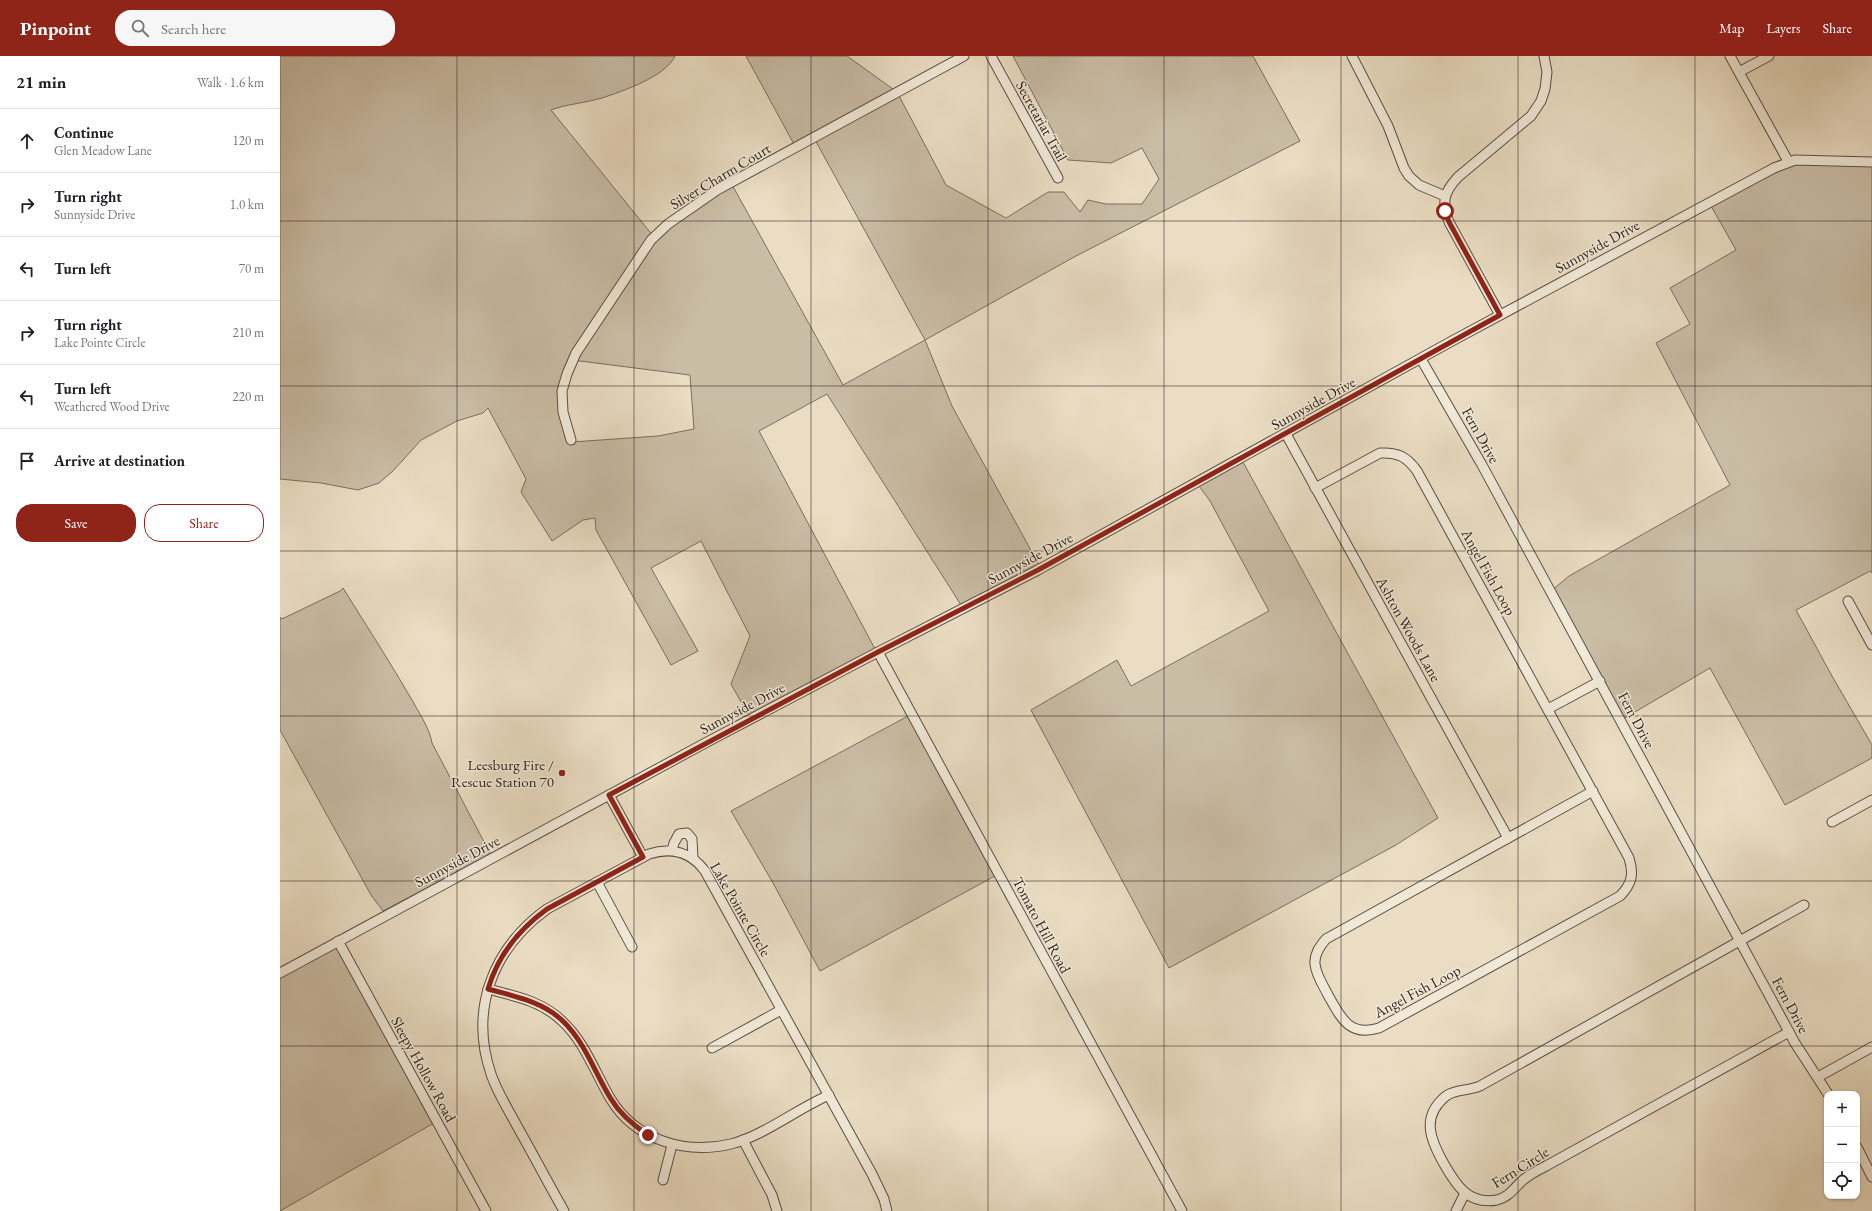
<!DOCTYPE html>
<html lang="en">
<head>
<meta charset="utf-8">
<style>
  :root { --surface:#fff; --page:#f6f6f6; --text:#202124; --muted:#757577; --line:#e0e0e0; --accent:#8f2418 }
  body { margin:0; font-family:"EB Garamond",serif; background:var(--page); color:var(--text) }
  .controls { position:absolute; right:12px; bottom:12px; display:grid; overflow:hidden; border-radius:8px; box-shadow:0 1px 3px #0004 }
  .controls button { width:36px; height:36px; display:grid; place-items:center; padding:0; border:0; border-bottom:1px solid var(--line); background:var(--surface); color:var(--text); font:20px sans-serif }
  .stop { position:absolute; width:12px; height:12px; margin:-9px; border:3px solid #8f2418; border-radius:50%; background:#fff }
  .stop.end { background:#8f2418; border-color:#fff; box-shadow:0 1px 4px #0008 }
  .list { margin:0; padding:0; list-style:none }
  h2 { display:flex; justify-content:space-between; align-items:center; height:52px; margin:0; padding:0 16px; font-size:17px }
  h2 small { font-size:13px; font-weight:400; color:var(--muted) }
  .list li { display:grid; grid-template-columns:26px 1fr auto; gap:12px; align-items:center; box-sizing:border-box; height:64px; padding:0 16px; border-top:1px solid var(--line) }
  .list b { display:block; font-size:15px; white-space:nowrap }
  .list p { margin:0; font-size:13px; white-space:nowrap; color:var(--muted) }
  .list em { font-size:13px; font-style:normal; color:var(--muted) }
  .actions { display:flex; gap:8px; padding:12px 16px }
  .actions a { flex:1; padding:9px 0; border:1px solid var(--accent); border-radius:16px; text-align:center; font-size:14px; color:var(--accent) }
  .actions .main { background:var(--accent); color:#fff }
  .icon { flex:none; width:22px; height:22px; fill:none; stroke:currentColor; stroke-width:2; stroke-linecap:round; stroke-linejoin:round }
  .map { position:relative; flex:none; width:1592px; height:1155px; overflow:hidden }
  header { display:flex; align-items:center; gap:24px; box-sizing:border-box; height:56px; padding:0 20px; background:var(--accent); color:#fff }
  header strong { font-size:19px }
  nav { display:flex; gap:22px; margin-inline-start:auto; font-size:14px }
  .search { width:280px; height:36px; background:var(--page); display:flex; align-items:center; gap:10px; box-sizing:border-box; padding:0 14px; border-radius:16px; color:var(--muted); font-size:15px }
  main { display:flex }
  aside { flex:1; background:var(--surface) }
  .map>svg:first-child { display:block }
  .green { fill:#cabda6; stroke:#7b6e60; fill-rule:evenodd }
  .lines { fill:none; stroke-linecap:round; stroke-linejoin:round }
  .minor-casing { stroke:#5c4e44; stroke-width:11 }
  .minor { stroke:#f1e9d8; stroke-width:9 }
  .route { stroke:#8f2418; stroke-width:5 }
  .grid { fill:none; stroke:#2c1e19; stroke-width:1; stroke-opacity:0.55 }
  .poi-dot { fill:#8f2418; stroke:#f1e9d8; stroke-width:1.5 }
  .labels { text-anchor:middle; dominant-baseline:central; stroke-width:3; stroke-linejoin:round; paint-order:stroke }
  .street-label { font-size:15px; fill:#2c1e19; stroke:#f1e9d8 }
  .poi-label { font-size:15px; fill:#2c1e19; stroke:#f1e9d8; text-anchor:end }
</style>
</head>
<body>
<header>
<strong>Pinpoint</strong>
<div class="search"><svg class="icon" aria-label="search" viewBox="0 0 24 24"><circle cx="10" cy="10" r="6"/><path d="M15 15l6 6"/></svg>Search here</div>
<nav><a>Map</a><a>Layers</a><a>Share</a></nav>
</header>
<main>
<aside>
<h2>21 min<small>Walk · 1.6 km</small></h2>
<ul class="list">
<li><svg class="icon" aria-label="ahead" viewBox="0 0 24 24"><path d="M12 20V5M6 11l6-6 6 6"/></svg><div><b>Continue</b><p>Glen Meadow Lane</p></div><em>120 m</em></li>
<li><svg class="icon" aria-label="right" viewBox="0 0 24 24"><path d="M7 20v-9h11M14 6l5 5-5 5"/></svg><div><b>Turn right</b><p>Sunnyside Drive</p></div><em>1.0 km</em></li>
<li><svg class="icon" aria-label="left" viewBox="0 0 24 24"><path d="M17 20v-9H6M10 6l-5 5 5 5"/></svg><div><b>Turn left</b></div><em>70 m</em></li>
<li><svg class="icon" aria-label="right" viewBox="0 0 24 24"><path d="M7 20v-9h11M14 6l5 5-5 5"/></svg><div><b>Turn right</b><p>Lake Pointe Circle</p></div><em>210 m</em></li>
<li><svg class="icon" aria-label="left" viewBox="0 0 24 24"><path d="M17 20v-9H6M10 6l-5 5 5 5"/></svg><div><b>Turn left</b><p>Weathered Wood Drive</p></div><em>220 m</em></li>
<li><svg class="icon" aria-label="arrive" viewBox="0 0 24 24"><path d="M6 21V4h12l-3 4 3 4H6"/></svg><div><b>Arrive at destination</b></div></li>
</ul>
<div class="actions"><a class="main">Save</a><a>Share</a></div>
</aside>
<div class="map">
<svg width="1592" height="1155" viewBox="0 0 1592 1155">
  <rect width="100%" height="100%" fill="#eaddc3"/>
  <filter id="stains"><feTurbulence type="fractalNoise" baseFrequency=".005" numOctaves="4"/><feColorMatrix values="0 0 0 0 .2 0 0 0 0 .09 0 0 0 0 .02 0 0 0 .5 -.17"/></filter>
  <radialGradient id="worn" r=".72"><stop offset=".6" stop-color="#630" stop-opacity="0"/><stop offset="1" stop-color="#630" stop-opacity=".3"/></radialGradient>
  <g class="green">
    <path d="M0,0H395C385,21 343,35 322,42C305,47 287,48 271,54L374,181L451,127L563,329L645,284L534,82L516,92L466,0H567L617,36L666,129L726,162L768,136H784L800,156L808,144L826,148H862L879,123L862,92L831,107L788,104L733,0H973L1020,85L796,200L645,284L672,350L759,509L681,549L547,338L479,375L595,593L469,660L451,628L470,580L421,485L371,512L418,595L391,609L316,474L315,462L303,464L272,485L241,436L246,423L208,352L203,357L177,365L141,384L113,415L99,427L78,434L41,427L0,423ZM292,304L410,319L414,373L378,380L292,386L283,333Z"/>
    <polygon points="1515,108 1592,110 1592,517 1590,515 1516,554 1552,620 1592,689 1592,702 1505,749 1430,612 1343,663 1271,535 1289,520 1450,429 1376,287 1410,268 1390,232 1456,194 1431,150 1496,115"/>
    <polygon points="963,406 1158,762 1116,789 889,912 751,654 837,604 851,630 989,555 930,445 919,430"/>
    <path d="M63,532C86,569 110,606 132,644C139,657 150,673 152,687L211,799L103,855L91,839L0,674V561L1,563L4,562L60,535Z"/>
    <polygon points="630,659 715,820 540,915 493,827 451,755"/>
    <polygon points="57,890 154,1067 0,1155 0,921"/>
  </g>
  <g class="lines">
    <g class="minor-casing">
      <g id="minor">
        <polyline points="711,0 778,122"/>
        <polyline points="1072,0 1108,70 1124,112 1129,120 1139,129 1165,140"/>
        <polyline points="1450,0 1508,105"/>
        <polyline points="1459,16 1489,0"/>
        <path d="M1220,259L1169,166C1162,146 1163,137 1178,121L1251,60L1261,45L1265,33L1267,16L1264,0"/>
        <polyline points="1141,303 1202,409 1515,987 1548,1038"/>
        <polyline points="1006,378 1228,782"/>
        <polyline points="291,384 283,356 282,335 287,318 296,297 371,184 388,168 437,134 684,0"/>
        <path d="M1035,432L1100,397C1118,396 1127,401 1137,415L1349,802C1354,818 1352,828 1340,840L1099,972C1069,981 1061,962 1048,939C1043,929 1036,919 1035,908C1034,898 1040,890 1046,883L1313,735"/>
        <polyline points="1568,545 1592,589"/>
        <polyline points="598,596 902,1155"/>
        <polyline points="1268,653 1320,625"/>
        <polyline points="329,739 363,801"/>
        <polyline points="1552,766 1592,744"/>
        <polyline points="392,794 394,787 399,778 407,777 412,783 413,802"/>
        <polyline points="317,826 352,891"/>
        <polyline points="58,885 206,1155"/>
        <polyline points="0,917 429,685 598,596 758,514 1172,285 1494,112 1515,104 1592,106"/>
        <path d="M208,933C234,940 262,945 282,965C304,985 315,1016 330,1042C355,1084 405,1099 451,1088C483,1080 517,1053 549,1039"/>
        <path d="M1509,976C1428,1021 1347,1066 1266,1110C1258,1114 1250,1118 1243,1124C1234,1132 1229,1141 1217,1144C1188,1149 1176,1129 1164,1108C1151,1085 1140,1061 1166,1040C1175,1033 1189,1035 1200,1030L1524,849"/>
        <polyline points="432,992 501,954"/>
        <polyline points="1538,1021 1592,991"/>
        <polyline points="463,1084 492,1139 497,1155"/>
        <polyline points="1577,1091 1592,1121"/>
        <polyline points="383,1124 392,1089"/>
        <path d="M284,1155C268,1127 253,1098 237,1070C228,1053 217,1036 211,1018C189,953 213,892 267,853L369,798C391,791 411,796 425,815L592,1118L604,1143L607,1155"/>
        <polyline points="1176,1155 1185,1137"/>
      </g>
    </g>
    <use href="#minor" class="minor"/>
  </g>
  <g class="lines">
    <path class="route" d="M368,1079C353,1069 340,1058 331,1043C313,1014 302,977 273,957C254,944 230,939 208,933C218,899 238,874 267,853L363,801L329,739L598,596L758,514L1220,259L1169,166L1165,155"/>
  </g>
  <path class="grid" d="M177,0V1155M354,0V1155M531,0V1155M708,0V1155M884,0V1155M1061,0V1155M1238,0V1155M1415,0V1155M0,165H1592M0,330H1592M0,495H1592M0,660H1592M0,825H1592M0,990H1592"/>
  <circle class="poi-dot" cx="282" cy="717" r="4"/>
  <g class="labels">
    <g class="street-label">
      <text transform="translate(762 65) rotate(61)">Secretariat Trail</text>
      <text transform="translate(440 120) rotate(-31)">Silver Charm Court</text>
      <text transform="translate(1317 190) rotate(-29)">Sunnyside Drive</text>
      <text transform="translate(1033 347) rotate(-29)">Sunnyside Drive</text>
      <text transform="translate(1201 379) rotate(61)">Fern Drive</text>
      <text transform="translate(750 502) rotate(-28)">Sunnyside Drive</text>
      <text transform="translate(1209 516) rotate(61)">Angel Fish Loop</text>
      <text transform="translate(1129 573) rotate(61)">Ashton Woods Lane</text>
      <text transform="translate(462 652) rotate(-28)">Sunnyside Drive</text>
      <text transform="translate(1357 664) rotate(62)">Fern Drive</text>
      <text transform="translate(177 805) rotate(-28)">Sunnyside Drive</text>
      <text transform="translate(461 853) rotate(60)">Lake Pointe Circle</text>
      <text transform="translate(762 869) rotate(62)">Tomato Hill Road</text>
      <text transform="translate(1137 935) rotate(-28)">Angel Fish Loop</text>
      <text transform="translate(1511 949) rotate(62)">Fern Drive</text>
      <text transform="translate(144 1013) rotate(61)">Sleepy Hollow Road</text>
      <text transform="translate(1240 1111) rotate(-32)">Fern Circle</text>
    </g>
    <g class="poi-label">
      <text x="274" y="708">Leesburg Fire /<tspan x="274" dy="17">Rescue Station 70</tspan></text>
    </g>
  </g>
  <rect width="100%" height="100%" filter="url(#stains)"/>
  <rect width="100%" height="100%" fill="url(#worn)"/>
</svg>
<div class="controls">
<button>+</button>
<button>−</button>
<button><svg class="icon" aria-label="locate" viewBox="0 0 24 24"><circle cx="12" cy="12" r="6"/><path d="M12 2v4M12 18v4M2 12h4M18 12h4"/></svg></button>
</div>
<div class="stop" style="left:1165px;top:155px"></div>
<div class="stop end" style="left:368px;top:1079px"></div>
</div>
</main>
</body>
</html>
